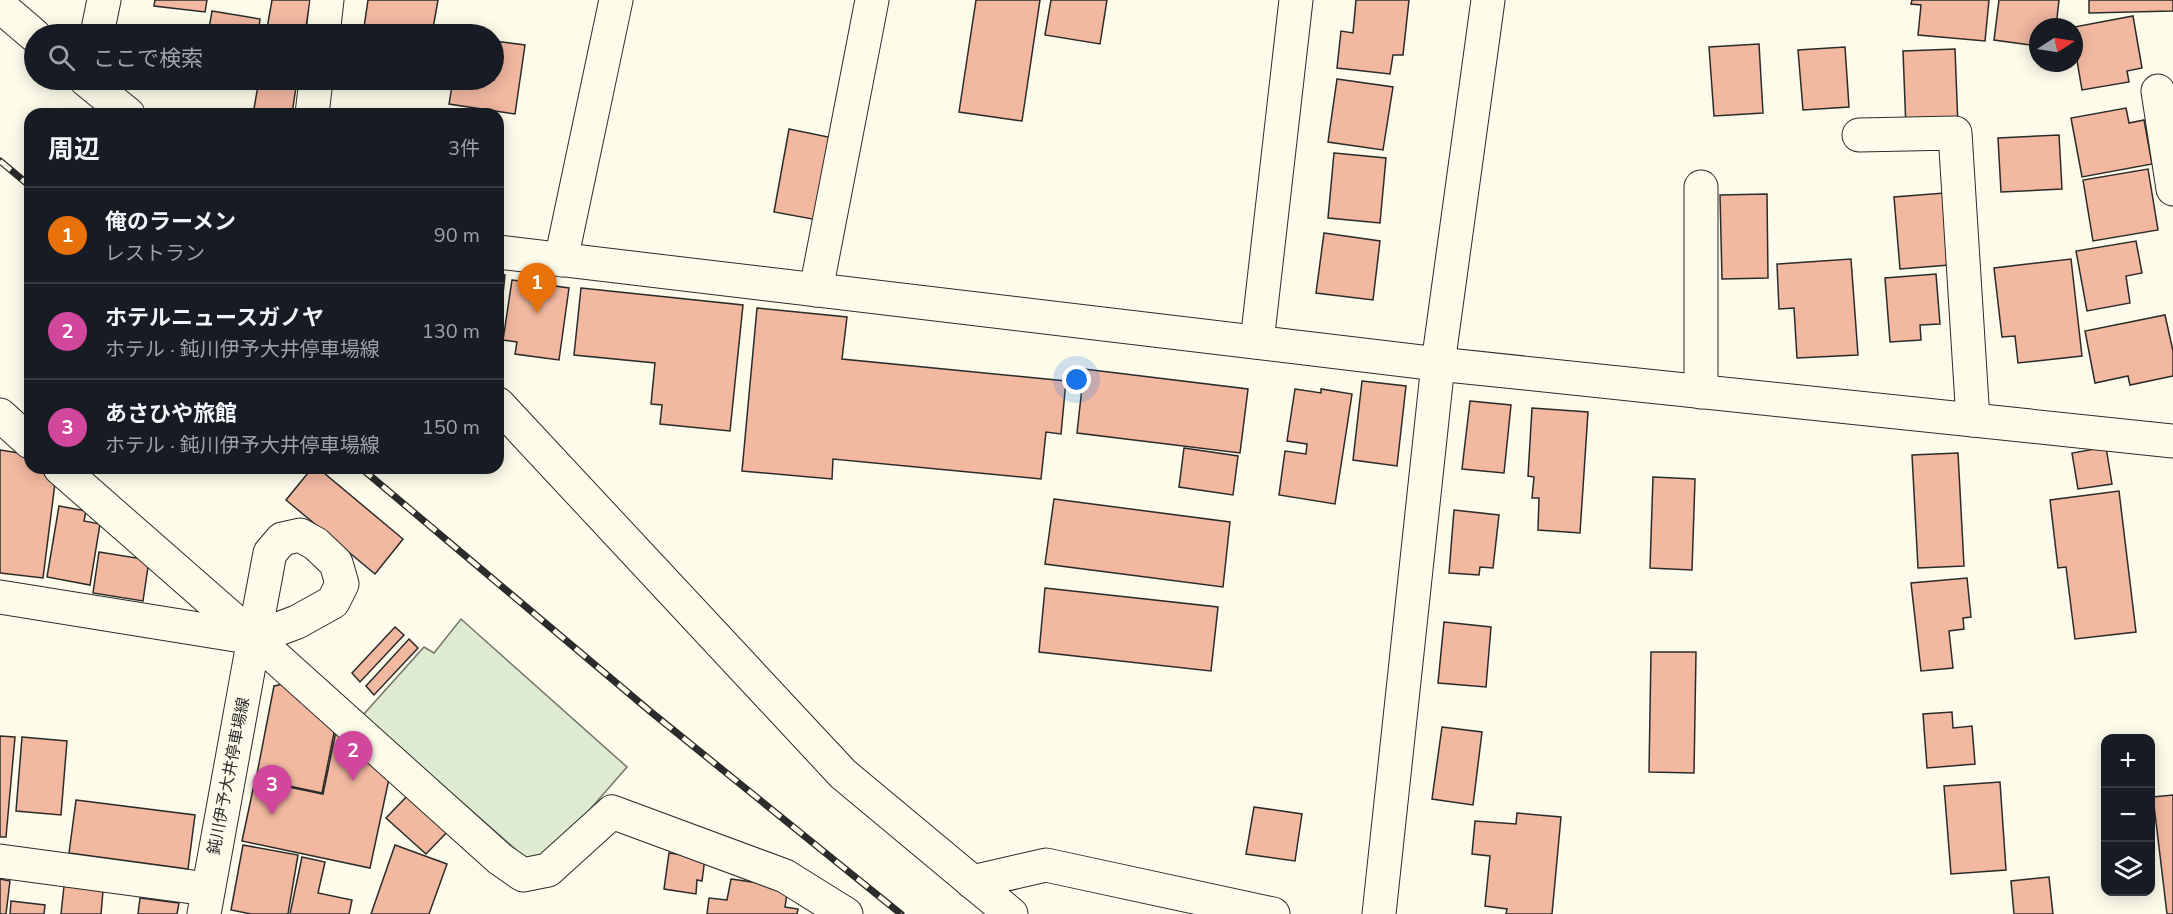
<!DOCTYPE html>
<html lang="ja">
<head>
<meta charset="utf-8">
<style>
  :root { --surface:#171b24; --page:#242831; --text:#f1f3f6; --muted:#9ea1a6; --line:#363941; --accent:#0b8043 }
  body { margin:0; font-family:"Nunito Sans","Noto Sans JP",sans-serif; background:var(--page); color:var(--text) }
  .controls { position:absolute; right:18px; bottom:18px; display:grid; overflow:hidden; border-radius:12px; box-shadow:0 3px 15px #0003 }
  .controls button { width:54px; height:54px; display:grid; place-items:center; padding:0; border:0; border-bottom:2px solid var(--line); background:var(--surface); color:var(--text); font:30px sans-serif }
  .compass { position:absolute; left:2029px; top:18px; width:54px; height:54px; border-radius:50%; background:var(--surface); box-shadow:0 3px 15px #0003; rotate:78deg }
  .you { position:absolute; left:1077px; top:380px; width:21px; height:21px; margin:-15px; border:4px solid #fff; border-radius:50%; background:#1a73e8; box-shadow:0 0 0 9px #1a73e833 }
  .badge { display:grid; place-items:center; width:39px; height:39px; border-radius:50%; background:var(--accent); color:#fff; font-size:20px; font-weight:700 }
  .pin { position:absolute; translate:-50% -50px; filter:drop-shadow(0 2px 3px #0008) }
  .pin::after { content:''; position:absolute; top:32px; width:21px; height:18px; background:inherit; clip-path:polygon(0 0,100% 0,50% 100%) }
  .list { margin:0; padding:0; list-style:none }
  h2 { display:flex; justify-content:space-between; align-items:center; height:78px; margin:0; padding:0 24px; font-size:26px }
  h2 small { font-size:20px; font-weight:400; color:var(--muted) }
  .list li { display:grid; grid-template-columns:39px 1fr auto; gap:18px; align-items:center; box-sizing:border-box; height:96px; padding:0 24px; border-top:2px solid var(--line) }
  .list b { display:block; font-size:22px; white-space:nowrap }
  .list p { margin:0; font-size:20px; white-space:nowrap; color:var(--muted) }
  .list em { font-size:20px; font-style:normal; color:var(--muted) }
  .icon { flex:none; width:33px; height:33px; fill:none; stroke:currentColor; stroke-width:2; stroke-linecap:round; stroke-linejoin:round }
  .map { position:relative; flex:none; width:2173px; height:914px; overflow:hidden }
  .search { position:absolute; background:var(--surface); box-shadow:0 3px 15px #0003; left:24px; top:24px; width:480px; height:66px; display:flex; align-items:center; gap:15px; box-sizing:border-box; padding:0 21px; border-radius:33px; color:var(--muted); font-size:22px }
  .panel { position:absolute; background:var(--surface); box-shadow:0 3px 15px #0003; left:24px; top:108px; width:480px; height:366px; border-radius:18px }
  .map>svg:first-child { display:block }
  .green { fill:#deebd1; stroke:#74746e; stroke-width:1.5 }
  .building { fill:#f2b8a0; stroke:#2b2b2b; stroke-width:1.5 }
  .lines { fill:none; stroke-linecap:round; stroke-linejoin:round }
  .minor-casing { stroke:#2b2b2b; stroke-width:35 }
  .major-casing { stroke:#2b2b2b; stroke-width:35 }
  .minor { stroke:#fdfbea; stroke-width:33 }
  .major { stroke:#fdfbea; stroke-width:33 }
  .rail-casing { stroke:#2b2b2b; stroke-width:7 }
  .rail { stroke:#fdfbea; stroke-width:4.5; stroke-dasharray:14; stroke-linecap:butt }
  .labels { text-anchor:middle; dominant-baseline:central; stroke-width:4.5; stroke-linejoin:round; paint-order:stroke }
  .street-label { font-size:16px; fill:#2b2b2b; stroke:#fdfbea }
</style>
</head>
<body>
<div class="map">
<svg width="2173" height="914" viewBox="0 0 2173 914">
  <rect width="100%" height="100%" fill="#fdfbea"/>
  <polygon class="green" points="461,619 627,767 551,854 532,864 363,715 424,647 434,653"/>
  <g class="building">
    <polygon points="155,0 207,0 205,12 154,6"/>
    <polygon points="272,0 310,0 305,34 266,34"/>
    <polygon points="368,0 438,0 432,34 363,34"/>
    <polygon points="976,0 1040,0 1022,121 959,112"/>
    <polygon points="1051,0 1107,0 1100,44 1045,35"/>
    <polygon points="1356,0 1409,0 1403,55 1393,55 1390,74 1337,68 1341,31 1353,33"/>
    <polygon points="1912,0 1989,0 1985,41 1918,35 1921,5 1911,4"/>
    <polygon points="1999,0 2059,0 2056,27 2038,27 2038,46 1994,40"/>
    <polygon points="2089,0 2173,0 2173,11 2089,13"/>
    <polygon points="212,11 260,19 258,34 208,34"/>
    <polygon points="2133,16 2142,68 2127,71 2129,82 2082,90 2074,43 2074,27"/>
    <polygon points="494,41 525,45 515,114 449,104 453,80 494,80"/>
    <polygon points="1759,44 1763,113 1714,116 1709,47"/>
    <polygon points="1845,47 1849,107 1803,110 1798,50"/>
    <polygon points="1955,49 1958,127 1906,129 1903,51"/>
    <polygon points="1337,79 1393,87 1383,150 1328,142"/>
    <polygon points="259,80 297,80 292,114 253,114"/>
    <polygon points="2126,108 2129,123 2144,120 2152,164 2082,177 2071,118"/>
    <polygon points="789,129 838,139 823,221 774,212"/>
    <polygon points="2059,135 2062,189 2001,192 1998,138"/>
    <polygon points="1334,153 1386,158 1380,223 1328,218"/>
    <polygon points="2148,169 2158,230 2093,241 2083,180"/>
    <polygon points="1944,193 1949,265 1900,269 1894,197"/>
    <polygon points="1767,194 1768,278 1722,279 1720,195"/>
    <polygon points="1324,233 1380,241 1373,300 1316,293"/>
    <polygon points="2136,241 2142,273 2126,276 2130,303 2087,311 2076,251"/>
    <polygon points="1851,259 1858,355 1797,358 1794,308 1779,309 1777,264"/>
    <polygon points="2071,259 2082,356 2018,363 2015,336 2002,337 1994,268"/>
    <polygon points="498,274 505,275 499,333 498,333"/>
    <polygon points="1936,274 1940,324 1920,325 1921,340 1890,342 1885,278"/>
    <polygon points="512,280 569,288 559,360 515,354 517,342 503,340"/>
    <polygon points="581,288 743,305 730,431 660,424 662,405 651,404 655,363 574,355"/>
    <polygon points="757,308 847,317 842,359 1066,381 1061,434 1046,432 1041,479 833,459 832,479 742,471"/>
    <polygon points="2165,315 2173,351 2173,376 2130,385 2128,376 2095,383 2085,331"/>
    <polygon points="1084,369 1248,389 1240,453 1077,433"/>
    <polygon points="1362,381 1406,386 1397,466 1353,460"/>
    <polygon points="1295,389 1321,393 1321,389 1352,394 1335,504 1279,495 1285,451 1306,454 1307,444 1287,441"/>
    <polygon points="1470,401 1511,405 1504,473 1462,469"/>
    <polygon points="1532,408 1588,412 1580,533 1538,530 1539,498 1532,498 1534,477 1528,476"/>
    <polygon points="2106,447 2112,484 2078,489 2072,453"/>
    <polygon points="1184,448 1238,456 1233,495 1179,487"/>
    <polygon points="0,450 19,453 30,462 30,468 37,468 55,483 43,578 0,573"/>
    <polygon points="1958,453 1964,566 1918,568 1912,455"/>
    <polygon points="312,468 318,468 403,539 375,574 286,500"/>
    <polygon points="1653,477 1695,479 1692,570 1650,568"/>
    <polygon points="2119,491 2136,632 2075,639 2066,567 2058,568 2050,500"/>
    <polygon points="1054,499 1230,522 1223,587 1045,564"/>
    <polygon points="59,506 86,511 84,521 100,524 90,585 47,577"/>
    <polygon points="1454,510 1499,515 1493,568 1480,567 1479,575 1449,573"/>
    <polygon points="99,552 149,560 143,601 93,593"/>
    <polygon points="1967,578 1971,617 1963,618 1964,629 1949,631 1953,668 1921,671 1911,583"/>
    <polygon points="1045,588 1218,607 1211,671 1039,652"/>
    <polygon points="1444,622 1491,627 1486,687 1438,683"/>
    <polygon points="395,627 404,635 360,682 352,673"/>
    <polygon points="409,639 418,648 374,695 366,686"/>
    <polygon points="1651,652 1696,652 1694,773 1649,772"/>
    <polygon points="288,683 335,728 322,793 256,779 274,686"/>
    <polygon points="1952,712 1953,728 1972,726 1975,764 1927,768 1923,714"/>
    <polygon points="1442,727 1482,732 1473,805 1432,799"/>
    <polygon points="336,731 390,774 370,868 242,841 255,780 323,794"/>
    <polygon points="0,736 15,737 6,837 0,837"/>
    <polygon points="22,737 67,741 61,815 16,811"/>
    <polygon points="2000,782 2006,870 1951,874 1944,786"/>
    <polygon points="412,791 451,828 426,854 386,818"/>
    <polygon points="2173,795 2173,914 2167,914 2153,797"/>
    <polygon points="76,800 195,815 188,869 69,853"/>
    <polygon points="1254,807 1302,814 1295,861 1246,854"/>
    <polygon points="1517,813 1561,817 1552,914 1506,914 1507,909 1485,906 1490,856 1472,854 1475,821 1516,824"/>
    <polygon points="243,845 298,855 288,914 251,914 231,910"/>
    <polygon points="395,845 447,864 429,914 371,914"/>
    <polygon points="669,853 705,858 702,881 697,880 696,894 664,889"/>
    <polygon points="302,857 325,862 318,893 352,900 349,914 290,914"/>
    <polygon points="2049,877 2053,914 2014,914 2011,881"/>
    <polygon points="0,879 10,881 6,914 0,914"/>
    <polygon points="731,879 788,887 785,907 798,909 797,914 707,914 709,898 727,900"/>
    <polygon points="64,886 103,891 101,914 61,914"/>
    <polygon points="140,898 179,903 177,914 138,914"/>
    <polygon points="11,901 45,905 44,914 10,914"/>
  </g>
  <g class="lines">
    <g class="minor-casing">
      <g id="minor">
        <polyline points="0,6 34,35"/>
        <polyline points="97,34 104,0"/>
        <polyline points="323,34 327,0"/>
        <polyline points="86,80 128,114"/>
        <polyline points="2158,91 2173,189"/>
        <polyline points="312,114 316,80"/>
        <polyline points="1859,135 1955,133 1973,420"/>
        <polyline points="1701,187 1701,392"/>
        <polyline points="498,252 1438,364 2173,441"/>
        <polyline points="561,260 616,0"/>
        <polyline points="816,290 872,0"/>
        <polyline points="1257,342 1296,0"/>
        <polyline points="498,404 843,774 1011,914"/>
        <polyline points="0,415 30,442"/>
        <polyline points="60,468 254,638 500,859 523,875 548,870 612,812 785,876 846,914"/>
        <polyline points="0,597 254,638 297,622 333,602 342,584 336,563 316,544 300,535 282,539 270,553 254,638"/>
        <polyline points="0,861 207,889"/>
        <polyline points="972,882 1046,865 1273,914"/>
        <polyline points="1379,914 1438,364 1488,0"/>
      </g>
    </g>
    <g class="major-casing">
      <polyline id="major" points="204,914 254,638"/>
    </g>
    <use href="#minor" class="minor"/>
    <use href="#major" class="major"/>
    <g class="rail-casing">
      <g id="rail">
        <polyline points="0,161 30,186"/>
        <polyline points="361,468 651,712 901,914"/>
      </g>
    </g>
    <use href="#rail" class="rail"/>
  </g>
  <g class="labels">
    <g class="street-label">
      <text transform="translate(229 776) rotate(-79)">鈍川伊予大井停車場線</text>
    </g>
  </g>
</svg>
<div class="controls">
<button>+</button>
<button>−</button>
<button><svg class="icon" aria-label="layers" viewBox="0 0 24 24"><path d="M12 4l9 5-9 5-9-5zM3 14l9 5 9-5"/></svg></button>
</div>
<svg class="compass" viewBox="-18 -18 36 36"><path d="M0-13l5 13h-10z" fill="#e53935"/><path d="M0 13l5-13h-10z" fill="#9ea1a6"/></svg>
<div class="you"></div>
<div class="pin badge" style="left:537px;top:313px;background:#e8710a">1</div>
<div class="pin badge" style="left:353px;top:781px;background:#d1479c">2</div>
<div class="pin badge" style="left:272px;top:815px;background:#d1479c">3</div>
<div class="search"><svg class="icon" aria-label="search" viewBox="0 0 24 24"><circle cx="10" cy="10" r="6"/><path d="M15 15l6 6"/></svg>ここで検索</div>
<section class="panel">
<h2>周辺<small>3件</small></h2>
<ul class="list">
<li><span class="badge" style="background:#e8710a">1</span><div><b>俺のラーメン</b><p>レストラン</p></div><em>90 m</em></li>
<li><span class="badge" style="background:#d1479c">2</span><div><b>ホテルニュースガノヤ</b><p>ホテル · 鈍川伊予大井停車場線</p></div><em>130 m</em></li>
<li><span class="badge" style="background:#d1479c">3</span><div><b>あさひや旅館</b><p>ホテル · 鈍川伊予大井停車場線</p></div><em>150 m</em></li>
</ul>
</section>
</div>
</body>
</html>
